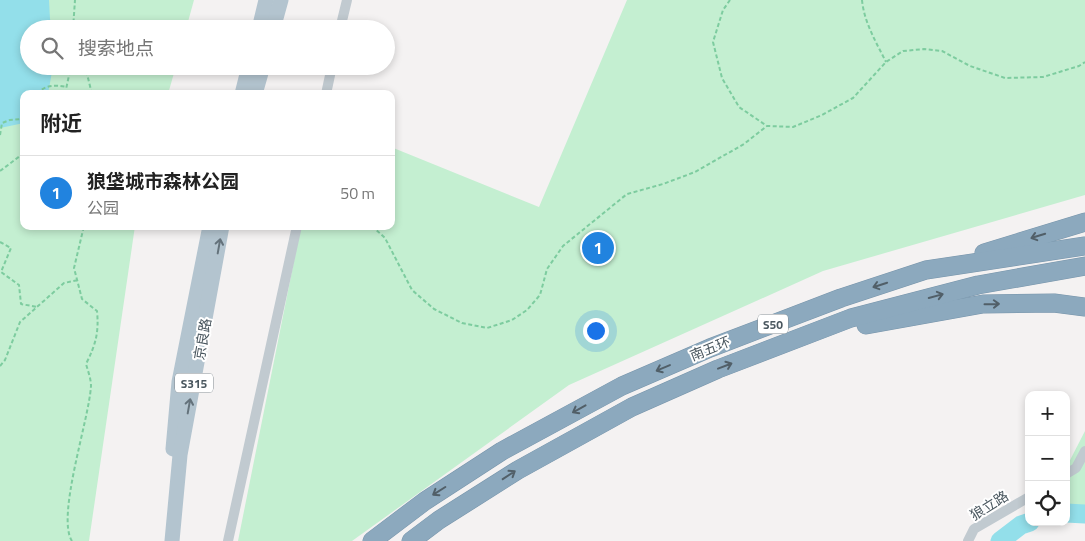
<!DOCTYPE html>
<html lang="zh">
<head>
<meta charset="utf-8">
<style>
  :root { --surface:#fff; --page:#f2f2f2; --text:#222; --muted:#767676; --line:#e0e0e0; --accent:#2183df }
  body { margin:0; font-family:"Titillium Web","Noto Sans SC",sans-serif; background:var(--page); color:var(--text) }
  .controls { position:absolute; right:15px; bottom:15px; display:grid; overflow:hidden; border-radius:10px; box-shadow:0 2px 8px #0003 }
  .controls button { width:45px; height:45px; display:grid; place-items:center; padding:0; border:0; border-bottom:1px solid var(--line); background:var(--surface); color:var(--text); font:25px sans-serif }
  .you { position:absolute; left:595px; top:330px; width:18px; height:18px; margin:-12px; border:4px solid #fff; border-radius:50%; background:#1a73e8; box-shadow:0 0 0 8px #1a73e833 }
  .badge { display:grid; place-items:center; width:32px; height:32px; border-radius:50%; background:var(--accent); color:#fff; font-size:16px; font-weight:700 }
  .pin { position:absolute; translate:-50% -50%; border:2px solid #fff; box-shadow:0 1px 5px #0006 }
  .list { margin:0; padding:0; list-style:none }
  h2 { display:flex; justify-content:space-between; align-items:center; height:65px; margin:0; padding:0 20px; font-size:21px }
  h2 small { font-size:16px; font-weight:400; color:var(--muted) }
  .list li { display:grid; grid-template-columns:32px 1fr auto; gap:15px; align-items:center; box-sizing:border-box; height:75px; padding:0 20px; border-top:1px solid var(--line) }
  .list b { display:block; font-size:19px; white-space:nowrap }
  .list p { margin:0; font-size:16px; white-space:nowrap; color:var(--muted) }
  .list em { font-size:16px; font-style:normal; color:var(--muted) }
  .icon { flex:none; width:28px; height:28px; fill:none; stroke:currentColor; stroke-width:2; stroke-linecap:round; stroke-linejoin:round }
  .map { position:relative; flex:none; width:1085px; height:541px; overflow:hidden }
  .search { position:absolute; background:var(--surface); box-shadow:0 2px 8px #0003; left:20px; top:20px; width:375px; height:55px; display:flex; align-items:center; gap:12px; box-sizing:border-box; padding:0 18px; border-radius:28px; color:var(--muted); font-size:19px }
  .panel { position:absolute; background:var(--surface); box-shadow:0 2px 8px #0003; left:20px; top:90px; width:375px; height:140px; border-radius:10px }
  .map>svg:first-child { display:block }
  .green { fill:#c4efd1 }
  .water { fill:#93dfea }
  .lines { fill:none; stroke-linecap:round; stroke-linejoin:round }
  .river { stroke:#93dfea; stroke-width:19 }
  .highway-casing { stroke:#7794aa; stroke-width:19 }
  .path { stroke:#7dcc9f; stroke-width:2; stroke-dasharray:4 2.5; stroke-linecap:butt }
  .street { stroke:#c1cad0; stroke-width:10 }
  .primary { stroke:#b3c4cf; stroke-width:15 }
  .highway { stroke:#8ca9be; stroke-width:18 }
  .oneway { stroke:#515f68 }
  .oneway2 { stroke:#64727b }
  .labels { text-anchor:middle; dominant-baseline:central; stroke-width:4; stroke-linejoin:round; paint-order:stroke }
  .shield { fill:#fff; stroke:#80898f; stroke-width:1 }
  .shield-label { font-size:12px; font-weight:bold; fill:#4a575f }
  .street-label { font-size:14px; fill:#4a575f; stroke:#fff }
</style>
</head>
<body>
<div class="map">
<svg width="1085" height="541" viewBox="0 0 1085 541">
  <rect width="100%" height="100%" fill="#f4f2f2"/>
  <g class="green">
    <polygon points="0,0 194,0 186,29 29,29 29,66 176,66 168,94 24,94 24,226 135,226 89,541 0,541"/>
    <polygon points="627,0 1085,0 1085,195 823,271 569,385 352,541 238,541 301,226 391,226 391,147 539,207"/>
    <polygon points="1085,431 1085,508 1066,507 1066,468"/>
  </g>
  <polygon class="water" points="0,0 49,0 50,19 53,29 29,29 29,66 53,66 48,94 24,94 24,123 0,128"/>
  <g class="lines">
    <g class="river">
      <polyline points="1066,513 1085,514"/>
      <polyline points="1000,541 1021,525 1030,522"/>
    </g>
    <g class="highway-casing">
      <g id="highway">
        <polyline points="984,253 1085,222"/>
        <polyline points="866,325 983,304 1054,303 1085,307"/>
        <polyline points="372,541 425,501 502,451 622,386 710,348 841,298 926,270 1085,246"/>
        <polyline points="411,541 439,520 518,470 632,407 718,369 851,318 978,285 1085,266"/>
      </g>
    </g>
    <g class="path">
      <polyline points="730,0 723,10 713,42 722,78 739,107 767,126 793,127 822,115 853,98 886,62 903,51 924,49 942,51 970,66 1005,78 1043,77 1079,66 1085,62"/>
      <path d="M862,0C864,22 876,42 886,62"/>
      <polyline points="73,29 75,0"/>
      <polyline points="82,66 87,74 92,94"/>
      <path d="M37,94C46,84 55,85 67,87"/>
      <polyline points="65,94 71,66"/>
      <polyline points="0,135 2,123 10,120 21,119 24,117"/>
      <polyline points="0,171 24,153"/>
      <polyline points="372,226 385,238 412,290 434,309 462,323 487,328 512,320 527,310 540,295 547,269 563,246 627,194 663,184 695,172 744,144 767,126"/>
      <polyline points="0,242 11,248 1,272 19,285 21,304 37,307"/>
      <polyline points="0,366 5,360 20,322 64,283 78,280"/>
      <path d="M72,541C56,517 89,420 91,386C91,379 88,371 86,364C96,344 99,332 97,311L82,299L74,268L84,226"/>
    </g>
    <g class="street">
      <polyline points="340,29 347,0"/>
      <polyline points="326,94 332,66"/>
      <polyline points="1066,474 1076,468 1085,451"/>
      <polyline points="228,541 297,226"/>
      <polyline points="968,541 974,529 1029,497"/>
    </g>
    <g class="primary">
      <polyline points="259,29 266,0"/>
      <polyline points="273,29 281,0"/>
      <polyline points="242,94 249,66"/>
      <polyline points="255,94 263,66"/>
      <polyline points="173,449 179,382 210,226"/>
      <polyline points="172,541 180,455 222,226"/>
    </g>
    <use href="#highway" class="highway"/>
  </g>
  <defs><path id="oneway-shaft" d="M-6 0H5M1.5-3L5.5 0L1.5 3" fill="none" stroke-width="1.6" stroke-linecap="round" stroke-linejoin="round" transform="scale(1.25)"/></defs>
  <g class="oneway">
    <use href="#oneway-shaft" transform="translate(1038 236) rotate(163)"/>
    <use href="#oneway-shaft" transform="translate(880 285) rotate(162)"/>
    <use href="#oneway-shaft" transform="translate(936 296) rotate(-15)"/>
    <use href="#oneway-shaft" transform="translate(992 304) rotate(-1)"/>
    <use href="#oneway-shaft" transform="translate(725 366) rotate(-21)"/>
    <use href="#oneway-shaft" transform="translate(663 368) rotate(157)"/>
    <use href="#oneway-shaft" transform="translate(579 409) rotate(151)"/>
    <use href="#oneway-shaft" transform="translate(509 475) rotate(-33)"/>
    <use href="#oneway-shaft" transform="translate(439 491) rotate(148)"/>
  </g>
  <g class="oneway2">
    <use href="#oneway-shaft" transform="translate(219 246) rotate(-80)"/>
    <use href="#oneway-shaft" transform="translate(189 406) rotate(-80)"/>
  </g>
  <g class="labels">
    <g class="shield">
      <rect x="758" y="314.5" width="30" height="19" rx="4"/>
      <rect x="175" y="373.5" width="38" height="19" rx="4"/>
    </g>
    <g class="shield-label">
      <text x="773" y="324">S50</text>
      <text x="194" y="383">S315</text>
    </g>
    <g class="street-label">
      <text transform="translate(202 339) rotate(-80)">京良路</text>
      <text transform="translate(710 348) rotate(-22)">南五环</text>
      <text transform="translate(989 505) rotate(-32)">狼立路</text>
    </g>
  </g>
</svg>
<div class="controls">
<button>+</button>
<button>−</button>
<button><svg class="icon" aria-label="locate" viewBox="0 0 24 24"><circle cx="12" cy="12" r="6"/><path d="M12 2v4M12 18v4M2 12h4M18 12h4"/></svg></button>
</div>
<div class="you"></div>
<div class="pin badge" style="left:598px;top:248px">1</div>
<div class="search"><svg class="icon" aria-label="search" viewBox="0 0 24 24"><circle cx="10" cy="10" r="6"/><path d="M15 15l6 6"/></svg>搜索地点</div>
<section class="panel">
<h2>附近<small></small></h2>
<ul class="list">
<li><span class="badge">1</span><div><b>狼垡城市森林公园</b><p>公园</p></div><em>50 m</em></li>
</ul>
</section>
</div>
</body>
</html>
